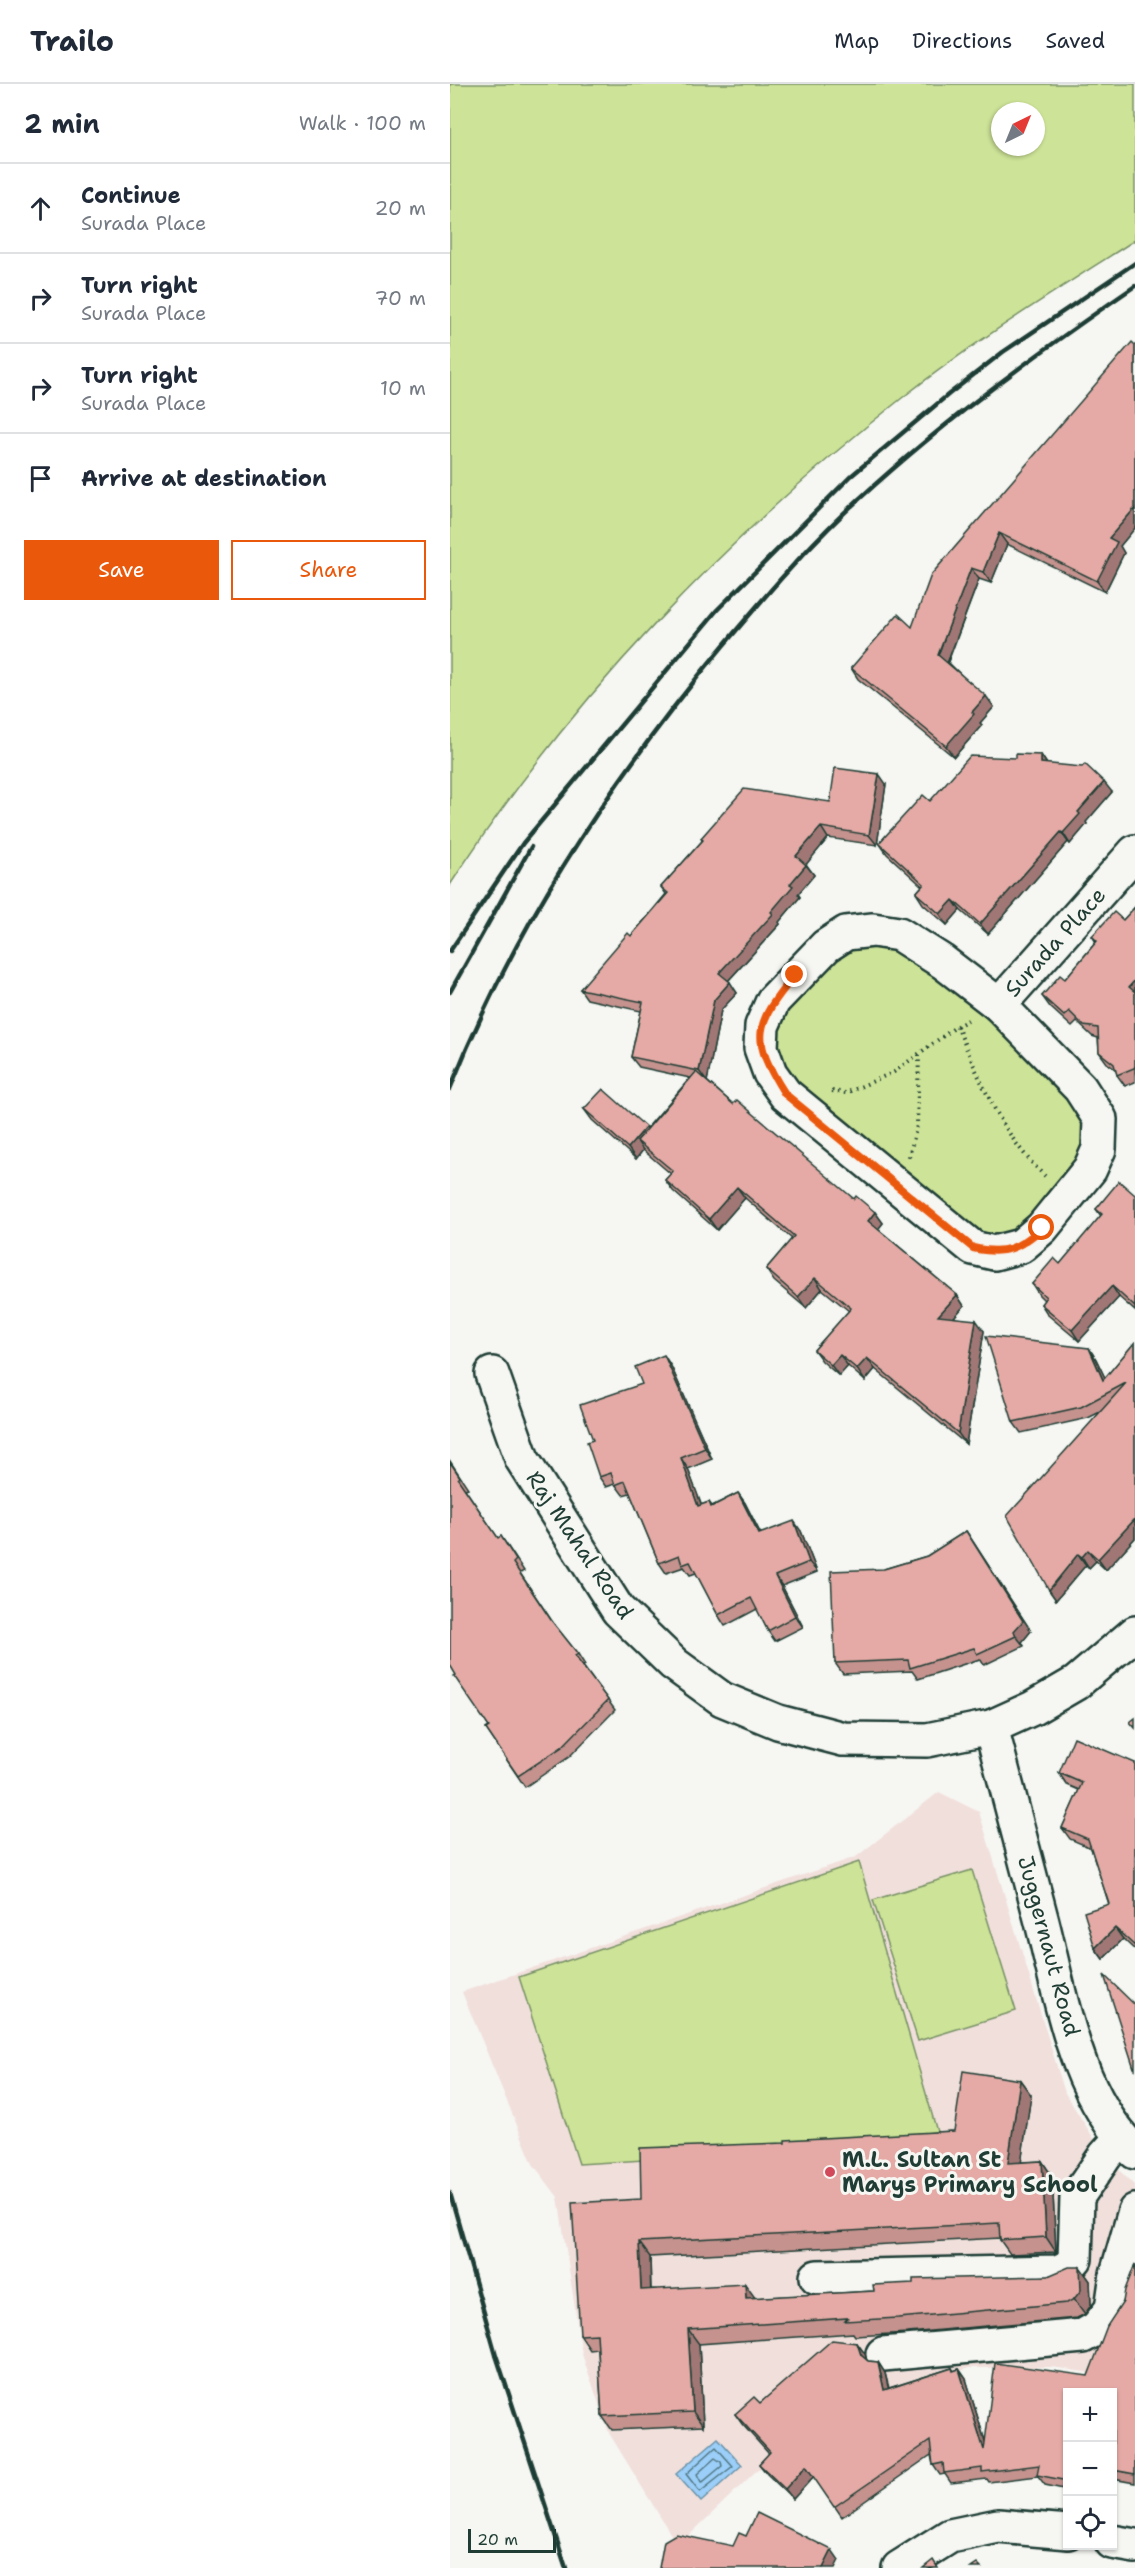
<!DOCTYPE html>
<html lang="en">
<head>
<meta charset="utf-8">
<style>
  :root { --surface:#fff; --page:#f6f6f7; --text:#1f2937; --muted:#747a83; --line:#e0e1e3; --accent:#ea580c }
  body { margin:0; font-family:"Shantell Sans",sans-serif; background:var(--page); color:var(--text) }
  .controls { position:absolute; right:18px; bottom:18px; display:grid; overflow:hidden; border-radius:0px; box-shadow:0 2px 4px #0004 }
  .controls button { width:54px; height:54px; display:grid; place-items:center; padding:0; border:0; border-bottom:2px solid var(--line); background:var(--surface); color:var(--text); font:30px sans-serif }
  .compass { position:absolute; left:541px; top:18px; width:54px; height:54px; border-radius:50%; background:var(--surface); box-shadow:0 2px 4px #0004; rotate:43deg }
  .scale { position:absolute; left:18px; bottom:15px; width:88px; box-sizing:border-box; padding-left:6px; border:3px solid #1f3d34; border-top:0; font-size:16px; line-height:21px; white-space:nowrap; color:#1f3d34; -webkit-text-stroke:4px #f6f6f2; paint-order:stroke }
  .stop { position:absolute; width:18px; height:18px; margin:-14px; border:4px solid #ea580c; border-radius:50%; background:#fff }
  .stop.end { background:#ea580c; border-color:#fff; box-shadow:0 2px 6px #0008 }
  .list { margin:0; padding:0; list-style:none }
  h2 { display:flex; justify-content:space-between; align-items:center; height:78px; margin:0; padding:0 24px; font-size:26px }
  h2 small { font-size:20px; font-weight:400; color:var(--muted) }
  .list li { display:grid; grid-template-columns:39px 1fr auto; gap:18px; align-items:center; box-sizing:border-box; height:90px; padding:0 24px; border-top:2px solid var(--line) }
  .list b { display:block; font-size:22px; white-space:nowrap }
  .list p { margin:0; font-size:20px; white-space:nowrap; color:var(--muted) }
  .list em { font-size:20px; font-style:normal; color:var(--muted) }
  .actions { display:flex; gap:12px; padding:18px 24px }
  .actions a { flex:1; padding:14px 0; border:2px solid var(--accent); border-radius:0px; text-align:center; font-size:21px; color:var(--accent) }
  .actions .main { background:var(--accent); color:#fff }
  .icon { flex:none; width:33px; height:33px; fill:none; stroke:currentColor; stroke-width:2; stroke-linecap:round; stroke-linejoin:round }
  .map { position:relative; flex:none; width:685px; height:2484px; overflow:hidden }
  header { display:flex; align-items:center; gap:36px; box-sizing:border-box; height:84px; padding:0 30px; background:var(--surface); border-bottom:2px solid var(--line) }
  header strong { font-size:28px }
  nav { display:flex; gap:33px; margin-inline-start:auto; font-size:21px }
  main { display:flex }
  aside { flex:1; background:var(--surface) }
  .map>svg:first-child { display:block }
  .built { fill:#f1dfdb }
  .green { fill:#cde397; stroke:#769066; stroke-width:1.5; fill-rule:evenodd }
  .water { fill:#9bcef8; stroke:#6994aa; stroke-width:1.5 }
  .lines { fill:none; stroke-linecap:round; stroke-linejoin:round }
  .shore { stroke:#517782; stroke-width:1.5 }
  .minor-casing { stroke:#1f3d34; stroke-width:38 }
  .path { stroke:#1f3d34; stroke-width:4; stroke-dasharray:1.5 4.5; stroke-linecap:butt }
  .minor { stroke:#f6f6f2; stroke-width:33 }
  .rail { stroke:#1f3d34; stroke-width:4.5 }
  .wall { fill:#c5928e; stroke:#1f3d34; stroke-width:1.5 }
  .shaded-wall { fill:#a07774; stroke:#1f3d34; stroke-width:1.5 }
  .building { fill:#e5aaa5; stroke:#1f3d34; stroke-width:1.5 }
  .route { stroke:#ea580c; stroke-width:8 }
  .poi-dot { fill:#d1495b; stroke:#f6f6f2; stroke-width:2 }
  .labels { text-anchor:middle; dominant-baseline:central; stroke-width:6; stroke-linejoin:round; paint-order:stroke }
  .street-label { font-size:22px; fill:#1f3d34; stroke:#f6f6f2 }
  .poi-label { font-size:22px; font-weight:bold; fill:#1f3d34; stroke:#f6f6f2; text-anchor:start }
</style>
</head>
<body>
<header>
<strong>Trailo</strong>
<nav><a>Map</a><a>Directions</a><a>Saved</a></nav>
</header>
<main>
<aside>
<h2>2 min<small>Walk · 100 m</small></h2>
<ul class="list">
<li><svg class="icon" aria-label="ahead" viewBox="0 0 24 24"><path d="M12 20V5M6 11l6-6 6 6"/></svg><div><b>Continue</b><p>Surada Place</p></div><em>20 m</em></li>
<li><svg class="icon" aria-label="right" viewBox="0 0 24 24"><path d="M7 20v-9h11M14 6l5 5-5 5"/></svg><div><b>Turn right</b><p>Surada Place</p></div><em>70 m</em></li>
<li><svg class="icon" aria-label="right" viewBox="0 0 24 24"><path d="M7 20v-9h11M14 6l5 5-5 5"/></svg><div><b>Turn right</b><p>Surada Place</p></div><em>10 m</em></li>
<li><svg class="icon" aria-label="arrive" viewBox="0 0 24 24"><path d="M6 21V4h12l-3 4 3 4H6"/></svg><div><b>Arrive at destination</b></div></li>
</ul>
<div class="actions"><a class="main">Save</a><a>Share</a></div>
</aside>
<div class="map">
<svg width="685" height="2484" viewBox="0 0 685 2484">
  <rect width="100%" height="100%" fill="#f6f6f2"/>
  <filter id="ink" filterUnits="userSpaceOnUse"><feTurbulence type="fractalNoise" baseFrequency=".0167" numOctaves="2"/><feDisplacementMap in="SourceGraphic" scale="12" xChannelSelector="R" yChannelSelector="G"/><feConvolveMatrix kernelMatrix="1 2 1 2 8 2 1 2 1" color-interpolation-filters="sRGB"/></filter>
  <g filter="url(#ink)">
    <polygon class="built" points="489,1708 529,1728 615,2009 655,2072 685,2102 685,2194 647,2290 602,2283 519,2284 371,2336 304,2389 228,2462 159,2349 132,2270 108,2113 83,2080 12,1908 406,1773"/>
    <g class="green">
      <path d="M0,0H685V156C606,207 526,256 452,314C278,451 120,615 0,801ZM550,27H586V63H550Z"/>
      <polygon points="401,861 446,863 548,938 609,993 637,1045 636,1064 599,1122 563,1148 541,1152 511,1142 350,1006 330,975 324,955 325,936"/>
      <polygon points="409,1778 490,2058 129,2080 69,1893"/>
      <polygon points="522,1786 566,1927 468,1957 423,1816"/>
    </g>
    <polygon class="water" points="268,2354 292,2381 251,2418 226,2390"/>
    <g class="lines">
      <g class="shore">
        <polygon points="266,2363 283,2382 250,2408 236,2390"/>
        <polygon points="265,2374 271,2378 272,2382 254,2397 251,2398 247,2390"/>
      </g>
      <g class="minor-casing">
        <g id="minor">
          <polygon points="423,846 449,850 493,878 549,921 630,1004 650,1035 649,1065 640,1085 592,1144 571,1162 544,1169 523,1164 335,1010 320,989 311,964 312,942 323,917 376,862 396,849"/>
          <polyline points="549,921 685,768"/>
          <polyline points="42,1290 72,1375 168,1526 224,1580 272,1615 328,1638 393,1655 477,1656 541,1643 583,1624 626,1599 685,1549"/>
          <path d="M541,1643C558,1708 575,1773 592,1838C612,1917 625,2009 685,2068"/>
          <polyline points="367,2193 608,2188 618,2183 625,2175 627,2113 655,2072 671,2054"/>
          <polyline points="433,2270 633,2252 647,2244 662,2225 667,2190 685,2127"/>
          <polyline points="662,2458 685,2462"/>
          <polyline points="449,2484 500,2452 548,2442 618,2448"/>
        </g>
      </g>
      <g class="path">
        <path d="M507,942C530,996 551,1051 595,1092"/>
        <polyline points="382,1007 396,1009 444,988 507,942 518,936"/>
        <polyline points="459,1073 467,1041 469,971"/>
      </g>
      <use href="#minor" class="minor"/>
      <g class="rail">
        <polyline points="0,867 73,759 267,526 401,392 499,310 553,268 685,179"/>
        <polyline points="0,908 81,763"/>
        <path d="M0,1005C64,843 162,695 273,562C311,517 350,471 393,430C483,345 583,272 685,202"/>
        <polyline points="0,2109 46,2271 116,2484"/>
      </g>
    </g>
    <g class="wall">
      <polygon points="685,261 685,444 670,462 674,469 655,508 557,460 541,499 529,495 498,578 544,623 530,639 532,641 504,673 408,595 401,584 462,543"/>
      <polygon points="591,671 597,680 662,708 636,738 637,740 620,760 618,758 538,850 510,826 497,841 473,820 466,809 472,802 437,770 429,759 480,717 566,674"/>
      <polygon points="436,700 427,761 378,754 356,780 364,791 348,810 350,813 329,838 330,840 278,897 287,909 271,926 257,997 283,1020 404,1115 425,1128 433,1139 428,1145 507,1211 514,1222 504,1233 534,1247 516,1360 425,1285 415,1297 398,1282 389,1292 372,1277 364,1266 399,1227 372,1205 356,1224 324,1197 316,1185 342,1155 295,1114 267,1146 223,1107 215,1096 221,1090 193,1066 186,1075 142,1036 134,1025 197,1044 240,994 189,983 181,973 191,927 137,915 130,905 181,852 216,810 211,803 252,757 251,754 380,718"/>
      <polygon points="685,823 685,998 675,1002 667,991 666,986 657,979 649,968 648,954 642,952 627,938 622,943 600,923 592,912 615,895 646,858 642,852 673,836"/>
      <polygon points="685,1111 685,1227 669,1213 629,1257 598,1231 591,1220 594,1216 589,1211 582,1200 610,1180 651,1132 646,1125"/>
      <polygon points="685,1258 685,1454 656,1486 646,1477 639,1484 636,1481 606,1516 599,1506 650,1328 638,1334 571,1349 563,1338 639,1264 646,1275 655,1294"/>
      <polygon points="221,1282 262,1375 238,1385 251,1421 259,1418 262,1422 288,1409 295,1419 310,1449 351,1447 367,1488 332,1502 353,1543 325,1557 318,1547 307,1525 275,1542 268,1531 246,1489 240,1491 234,1483 216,1489 209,1479 180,1409 173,1411 165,1400 156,1403 149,1393 143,1356 192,1300"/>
      <polygon points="0,1377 18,1404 15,1405 48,1454 51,1452 74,1487 70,1489 104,1540 128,1570 135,1581 133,1582 165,1626 119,1673 75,1703 36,1645 39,1643 6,1591"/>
      <polygon points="516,1447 581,1547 572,1558 574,1562 534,1581 530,1575 468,1595 462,1587 393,1590 385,1579 434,1485 477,1472"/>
      <polygon points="685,1679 685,1866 673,1855 653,1875 645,1864 659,1820 641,1764 620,1755 612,1744 629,1706 617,1701 609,1689"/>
      <polygon points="570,1996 581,2011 571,2078 592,2077 602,2092 606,2168 560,2170 550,2156 550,2154 200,2173 201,2205 305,2214 424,2207 598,2192 630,2183 640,2197 641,2221 635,2230 627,2234 458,2249 405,2252 403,2249 249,2260 253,2342 162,2346 152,2332 148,2265 140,2266 130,2251 191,2115 335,2059 504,2047"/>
      <polygon points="685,2180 685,2399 663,2395 663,2308 618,2308 618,2406 595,2401 588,2392 539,2398 537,2395 501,2399 495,2390 490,2391 483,2381 481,2371 392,2433 364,2392 343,2415 317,2390 309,2380 319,2370 292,2340 285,2330 310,2319 407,2259 415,2270 416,2275 418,2277 428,2278 435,2289 439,2304 502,2284 504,2287 509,2285 516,2295 535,2357 638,2292 673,2218"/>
    </g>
    <g class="shaded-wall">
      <polygon points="685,424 685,444 670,462 674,469 655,508 647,497 659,454"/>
      <polygon points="549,449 557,460 541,499 533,488"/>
      <polygon points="521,484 529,495 496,582 488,571"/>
      <polygon points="536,612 544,623 530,639 532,641 504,673 496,662 522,628"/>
      <polygon points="591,671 598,682 591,679"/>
      <polygon points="429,690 436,700 427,761 419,751"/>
      <polygon points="654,698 662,708 636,738 637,740 620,760 613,749 628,728"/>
      <polygon points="371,743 378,754 354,783 346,772"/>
      <polygon points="611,748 618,758 538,850 530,840"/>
      <polygon points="356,781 364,791 348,810 350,813 329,838 330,840 276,899 269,889 321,828 340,800"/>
      <polygon points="503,816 510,826 497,841 490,830"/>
      <polygon points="685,896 685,912 679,903"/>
      <polygon points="280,898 287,909 271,926 257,998 249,987 264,916"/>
      <polygon points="196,1043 204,1053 187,1057 193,1066 186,1075 178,1064"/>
      <polygon points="287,1103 295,1114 267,1146 259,1135"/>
      <polygon points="425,1128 433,1139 426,1148 418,1137"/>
      <polygon points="365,1194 372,1205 356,1224 348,1213"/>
      <polygon points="662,1202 669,1213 629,1257 622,1246"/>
      <polygon points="507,1211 514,1222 495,1243 488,1232"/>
      <polygon points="526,1236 534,1247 516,1360 508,1349"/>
      <polygon points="639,1264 646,1275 661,1306 653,1296"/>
      <polygon points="214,1271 221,1282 262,1375 255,1364"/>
      <polygon points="390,1271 398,1282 389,1292 381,1281"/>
      <polygon points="417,1274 425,1285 415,1297 407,1285"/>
      <polygon points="231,1374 238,1385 256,1433 248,1422"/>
      <polygon points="288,1409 295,1419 316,1460 309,1450"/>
      <polygon points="685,1435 685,1454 656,1486 648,1475"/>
      <polygon points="344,1437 351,1447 367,1488 359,1478"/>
      <polygon points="516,1447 581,1547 572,1558 574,1562 566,1552"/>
      <polygon points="638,1466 646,1477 639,1484 632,1473"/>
      <polygon points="628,1470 636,1481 606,1516 599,1506"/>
      <polygon points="325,1492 332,1502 353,1543 345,1532"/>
      <polygon points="665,1844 673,1855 653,1875 645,1864"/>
      <polygon points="570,1996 581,2011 569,2093 558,2079"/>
      <polygon points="592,2077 602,2092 606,2168 596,2153"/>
      <polygon points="189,2158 200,2173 201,2220 191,2206"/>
      <polygon points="630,2183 640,2197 641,2221 635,2230 624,2215"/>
      <polygon points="295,2200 306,2215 296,2214"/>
      <polygon points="238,2245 249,2260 253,2342 243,2328"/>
      <polygon points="407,2259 415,2270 418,2281 411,2271"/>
      <polygon points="428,2278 435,2289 441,2316 434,2306"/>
      <polygon points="509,2285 516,2295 541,2377 534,2366"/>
      <polygon points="356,2382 364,2392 343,2415 335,2405"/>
      <polygon points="382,2466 389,2476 385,2484 373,2484"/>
    </g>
    <g class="building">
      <polygon points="682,258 685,261 685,424 659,454 667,458 647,497 549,449 533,488 521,484 488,571 536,612 522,628 524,630 496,662 401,584 448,530 462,543 481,491"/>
      <polygon points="566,670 591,671 591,679 632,683 635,680 654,698 628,728 630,730 613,749 611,748 530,840 503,816 490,830 466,809 474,800 429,759 473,711 480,717 520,672 566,674"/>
      <polygon points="385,684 429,690 419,751 371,743 346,772 356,781 340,800 343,802 321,828 323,830 269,889 280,898 264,916 249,987 181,973 193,918 130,905 178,849 181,852 218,809 211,803 253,756 251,754 294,705 380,718"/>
      <polygon points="685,823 685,896 679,903 685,908 685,982 684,984 667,991 664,980 649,968 648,944 634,942 619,927 614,932 592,912 610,891 615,895 647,857 642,852 664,828 673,836"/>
      <polygon points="246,988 283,1020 287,1016 404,1115 406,1112 425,1128 418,1137 507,1211 488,1232 526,1236 508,1349 417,1274 407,1285 390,1271 381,1281 364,1266 401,1224 365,1194 348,1213 316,1185 344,1152 287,1103 259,1135 215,1096 223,1087 187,1057"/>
      <polygon points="153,1005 196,1043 178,1064 134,1025"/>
      <polygon points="669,1097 685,1111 685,1223 662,1202 622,1246 591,1220 596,1213 582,1200 604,1174 610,1180 652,1130 646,1125"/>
      <polygon points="536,1252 639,1264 653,1296 685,1258 685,1435 648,1475 638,1466 632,1473 628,1470 599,1506 557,1432 676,1299 631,1323 563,1338"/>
      <polygon points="214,1271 255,1364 231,1374 248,1422 259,1418 261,1423 288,1409 309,1450 344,1437 359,1478 325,1492 345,1532 318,1547 301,1514 268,1531 240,1478 232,1481 229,1471 209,1479 175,1397 165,1401 161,1389 149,1393 137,1358 143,1356 130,1321 192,1300 185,1283"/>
      <polygon points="0,1378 10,1393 8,1395 48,1454 51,1452 66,1476 63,1479 101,1536 128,1570 125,1572 158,1616 112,1663 68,1692 36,1645 39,1643 4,1592 6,1591 0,1581"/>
      <polygon points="516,1447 573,1537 564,1547 566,1552 527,1570 524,1564 460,1584 458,1576 385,1579 381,1487 434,1485 477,1472"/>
      <polygon points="685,1634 685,1644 680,1638"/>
      <polygon points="624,1653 685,1679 685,1862 665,1844 645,1864 634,1828 659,1820 638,1755 612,1744 632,1699 609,1689"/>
      <polygon points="654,1891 685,1921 685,1985 684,1984"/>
      <polygon points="513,1987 570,1996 558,2079 592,2077 596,2153 550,2156 549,2139 189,2158 191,2206 295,2200 296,2214 424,2207 423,2201 463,2199 463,2195 598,2192 619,2183 630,2183 631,2206 624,2215 617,2219 448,2234 395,2237 398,2234 238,2245 243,2328 152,2332 147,2250 130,2251 122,2119 191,2115 190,2064 335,2059 335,2056 504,2047"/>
      <polygon points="685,2180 685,2390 663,2386 663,2308 618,2308 618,2397 587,2391 589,2381 532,2388 532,2384 494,2389 493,2379 483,2381 480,2357 384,2423 356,2382 335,2405 309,2380 320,2368 285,2330 304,2313 310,2319 382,2256 407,2259 411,2271 418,2277 428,2278 434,2306 502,2284 503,2287 509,2285 534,2366 545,2279 638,2292 657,2242 673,2218 675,2206"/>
      <polygon points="307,2429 382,2466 373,2484 209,2484 214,2457 226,2450 283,2462 289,2449 296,2452"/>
      <polygon points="483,2476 488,2484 473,2484"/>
      <polygon points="527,2480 531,2484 521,2484"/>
    </g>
  </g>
  <g class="lines" filter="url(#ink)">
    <path class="route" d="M345,891C304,940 300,955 335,1010L523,1164C555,1171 568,1165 592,1144"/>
  </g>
  <circle class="poi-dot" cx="380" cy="2088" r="6"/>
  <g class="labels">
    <g class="street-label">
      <text transform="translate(605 858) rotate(-48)">Surada Place</text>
      <text transform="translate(130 1461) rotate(56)">Raj Mahal Road</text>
      <text transform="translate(599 1862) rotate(75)">Juggernaut Road</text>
    </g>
    <g class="poi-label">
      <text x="392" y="2075">M.L. Sultan St<tspan x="392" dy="25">Marys Primary School</tspan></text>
    </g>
  </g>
</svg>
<div class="controls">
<button>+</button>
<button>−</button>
<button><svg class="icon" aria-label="locate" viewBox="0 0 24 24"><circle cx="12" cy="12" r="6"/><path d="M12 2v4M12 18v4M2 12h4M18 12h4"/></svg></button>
</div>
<svg class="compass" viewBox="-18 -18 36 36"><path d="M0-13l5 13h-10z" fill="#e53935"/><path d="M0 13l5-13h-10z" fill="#747a83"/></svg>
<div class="scale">20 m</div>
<div class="stop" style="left:592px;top:1144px"></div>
<div class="stop end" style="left:345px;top:891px"></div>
</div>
</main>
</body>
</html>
